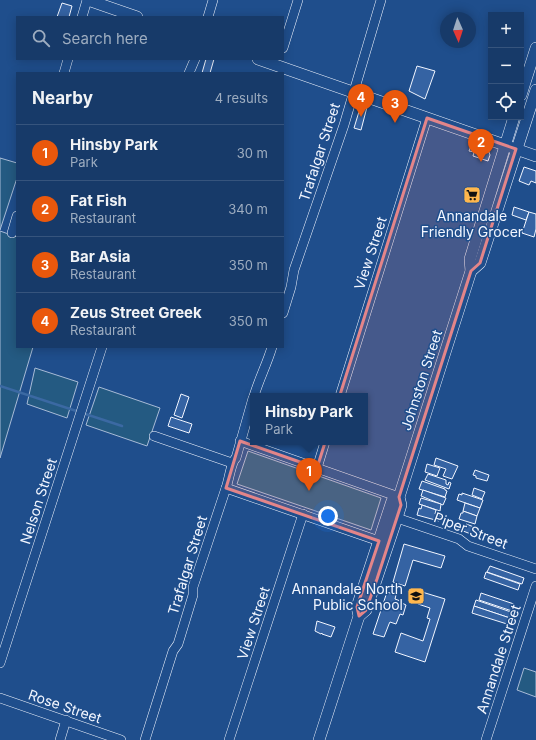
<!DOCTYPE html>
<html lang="en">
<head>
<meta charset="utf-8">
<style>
  :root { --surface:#173a69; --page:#244571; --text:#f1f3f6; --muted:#9eadc0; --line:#36547d; --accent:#ea580c }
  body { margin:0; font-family:Inter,sans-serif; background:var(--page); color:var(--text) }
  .controls { position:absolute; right:12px; top:12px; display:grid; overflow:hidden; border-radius:0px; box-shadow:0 2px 10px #0003 }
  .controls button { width:36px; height:36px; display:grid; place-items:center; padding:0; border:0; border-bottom:1px solid var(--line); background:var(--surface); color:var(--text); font:20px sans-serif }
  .compass { position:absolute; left:440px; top:12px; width:36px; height:36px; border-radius:50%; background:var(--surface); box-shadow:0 2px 10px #0003; rotate:177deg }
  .you { position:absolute; left:328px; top:516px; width:14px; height:14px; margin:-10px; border:3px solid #fff; border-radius:50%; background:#1a73e8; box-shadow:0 0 0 6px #1a73e833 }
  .badge { display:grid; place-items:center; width:26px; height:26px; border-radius:50%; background:var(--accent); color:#fff; font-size:13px; font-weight:700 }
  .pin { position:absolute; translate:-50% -33px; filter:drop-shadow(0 1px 2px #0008) }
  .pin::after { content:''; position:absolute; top:21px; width:14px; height:12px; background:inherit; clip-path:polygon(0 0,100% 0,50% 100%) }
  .popup { position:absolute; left:250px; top:393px; width:118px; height:52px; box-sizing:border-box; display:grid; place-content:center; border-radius:0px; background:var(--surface); filter:drop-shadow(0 1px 3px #0005); font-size:13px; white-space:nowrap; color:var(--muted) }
  .popup b { font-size:15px; color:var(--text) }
  .popup::after { content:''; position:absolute; left:50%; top:100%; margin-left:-8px; border:8px solid transparent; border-top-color:var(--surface) }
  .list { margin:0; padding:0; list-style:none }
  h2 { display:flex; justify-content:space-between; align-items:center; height:52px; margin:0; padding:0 16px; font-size:17px }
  h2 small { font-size:13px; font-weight:400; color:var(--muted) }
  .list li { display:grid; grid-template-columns:26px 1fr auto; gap:12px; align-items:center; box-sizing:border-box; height:56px; padding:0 16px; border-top:1px solid var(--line) }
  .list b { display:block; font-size:15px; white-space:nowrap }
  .list p { margin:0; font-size:13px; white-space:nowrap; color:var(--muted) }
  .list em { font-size:13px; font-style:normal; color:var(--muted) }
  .icon { flex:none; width:22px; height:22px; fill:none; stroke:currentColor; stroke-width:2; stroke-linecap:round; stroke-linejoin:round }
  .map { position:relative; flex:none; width:536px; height:740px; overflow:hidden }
  .search { position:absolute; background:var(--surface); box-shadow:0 2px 10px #0003; left:16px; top:16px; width:268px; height:44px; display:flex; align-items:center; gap:10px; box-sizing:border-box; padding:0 14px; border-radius:0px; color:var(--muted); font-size:15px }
  .panel { position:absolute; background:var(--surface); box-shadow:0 2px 10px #0003; left:16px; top:72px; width:268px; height:276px; border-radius:0px }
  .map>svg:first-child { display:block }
  .green { fill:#245a82; stroke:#a8bbd7 }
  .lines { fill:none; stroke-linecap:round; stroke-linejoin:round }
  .stream { stroke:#3b69a3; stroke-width:2.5 }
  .building { fill:#3563a3; stroke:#f2f6ff }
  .minor-casing { stroke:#f2f6ff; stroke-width:10 }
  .major-casing { stroke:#f2f6ff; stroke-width:12 }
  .minor { stroke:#1f4e8c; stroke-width:9 }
  .major { stroke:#1f4e8c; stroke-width:11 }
  .marked { fill:#e38589; fill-opacity:0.2; stroke:#e38589; stroke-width:3; stroke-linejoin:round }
  .labels { text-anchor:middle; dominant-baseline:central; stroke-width:3; stroke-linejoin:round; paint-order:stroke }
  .street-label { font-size:14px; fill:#f2f6ff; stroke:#1f4e8c }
  .poi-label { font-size:14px; fill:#f2f6ff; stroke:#1f4e8c }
</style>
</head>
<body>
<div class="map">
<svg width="536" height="740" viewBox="0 0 536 740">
  <rect width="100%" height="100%" fill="#1f4e8c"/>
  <g class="green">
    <polygon points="0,158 17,163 17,178 0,230"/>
    <polygon points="0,231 17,237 17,347 33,347 0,458"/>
    <polygon points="35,368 78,382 67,418 27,404"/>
    <polygon points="99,387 160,408 147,446 86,425"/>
    <polygon points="248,451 381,498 371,530 237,484"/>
    <polygon points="524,668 536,672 536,697 517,690"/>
  </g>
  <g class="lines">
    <polyline class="stream" points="0,386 122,426"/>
  </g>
  <g class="building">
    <polygon points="62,3 72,6 69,17 57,17"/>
    <polygon points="206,59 214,59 210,73 202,73"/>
    <polygon points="417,66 435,71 425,99 409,91"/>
    <polygon points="361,105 367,107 361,130 354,128"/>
    <polygon points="471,146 489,152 490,155 488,161 473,156 474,152 469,151"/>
    <polygon points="524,167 536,171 536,183 531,181 529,185 519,181"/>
    <polygon points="514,207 529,212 526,220 512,215"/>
    <polygon points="529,212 536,214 536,229 534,237 522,233"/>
    <polygon points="181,394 189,397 182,418 174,415"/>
    <polygon points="171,417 192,424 189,433 168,426"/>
    <polygon points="436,458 458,466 452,479 443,476 446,469 434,465"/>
    <polygon points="427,464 440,468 437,476 425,472"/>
    <polygon points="475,470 489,475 487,481 476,478 476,476 473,475"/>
    <polygon points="428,474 446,480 446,484 448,485 449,482 451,483 449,489 425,480"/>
    <polygon points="422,481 445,489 445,490 447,491 445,497 419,489"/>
    <polygon points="474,488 485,492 482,499 472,495"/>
    <polygon points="423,490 446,498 443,505 421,496"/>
    <polygon points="462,493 483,500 480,508 457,500 459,494 462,495"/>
    <polygon points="421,498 441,504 440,511 419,504"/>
    <polygon points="465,503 480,508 477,516 463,511"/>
    <polygon points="422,505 436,510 435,514 441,516 439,521 417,515 419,508 421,509"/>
    <polygon points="463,511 477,516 475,524 459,519 461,513 463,513"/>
    <polygon points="466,524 474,527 471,534 463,531"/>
    <polygon points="404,544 445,556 441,568 413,560 405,586 393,582"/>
    <polygon points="490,566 524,578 522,584 487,572"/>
    <polygon points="486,572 520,584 518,590 484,578"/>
    <polygon points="387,592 396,595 395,599 403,602 402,603 406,605 403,615 400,614 396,624 390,622 389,624 384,637 373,634"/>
    <polygon points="422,592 445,599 425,662 395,652 401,633 423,641 430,619 427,618 430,608 418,604"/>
    <polygon points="481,593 514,604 512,611 479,600"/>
    <polygon points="476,600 511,612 510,618 474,606"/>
    <polygon points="474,606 510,618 507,624 472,613"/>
    <polygon points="317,621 335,627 331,637 322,634 322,633 321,634 315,631"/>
  </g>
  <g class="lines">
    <g class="minor-casing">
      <g id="minor">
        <polyline points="82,17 87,0"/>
        <polyline points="208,17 213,0"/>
        <polyline points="283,48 298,0"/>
        <polyline points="64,73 68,59"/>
        <polyline points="189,73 195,59"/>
        <polyline points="12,233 17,216"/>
        <polyline points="283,313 291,287 294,270 344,125 381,0"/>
        <path d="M254,396C259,379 267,364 272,347"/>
        <polyline points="340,396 427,118"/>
        <polyline points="154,436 232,463"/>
        <polyline points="240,441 399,497"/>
        <polyline points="317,468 325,442"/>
        <polyline points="226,488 379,541"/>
        <polyline points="397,518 459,539 468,546 536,569"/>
        <polyline points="0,663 102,347"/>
        <polyline points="0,698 121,740"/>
        <polyline points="60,740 66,720"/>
        <path d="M145,740L173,651L178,644L193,595V587L226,488C229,480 231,462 236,458L253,398"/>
        <polyline points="229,740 303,514"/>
        <polyline points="486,740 536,586"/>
      </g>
    </g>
    <g class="major-casing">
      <g id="major">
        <polyline points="88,0 137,17"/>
        <polyline points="258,59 536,156"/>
        <polyline points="521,95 536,48"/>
        <polyline points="471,271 480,263 536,90"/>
        <polyline points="359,616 366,610 397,518 401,505 399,497 471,271 470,259 514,117"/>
        <polyline points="319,740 359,616 357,607 392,501 399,497"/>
      </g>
    </g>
    <use href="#minor" class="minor"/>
    <use href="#major" class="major"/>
  </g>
  <path class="marked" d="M427,118L516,149L480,263L471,271L399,497L401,505L377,579L366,610L359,616L357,607L379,541L226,488L240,441L317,468Z"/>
  <defs>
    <g id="supermarket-square" transform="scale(0.9)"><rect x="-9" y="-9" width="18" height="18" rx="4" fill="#ffb74d" stroke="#1f4e8c"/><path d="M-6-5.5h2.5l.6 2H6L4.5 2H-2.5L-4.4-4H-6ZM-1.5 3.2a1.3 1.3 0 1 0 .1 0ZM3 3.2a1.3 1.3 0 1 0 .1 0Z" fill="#111"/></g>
    <g id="school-square" transform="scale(0.9)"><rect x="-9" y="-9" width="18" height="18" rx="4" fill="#ffb74d" stroke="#1f4e8c"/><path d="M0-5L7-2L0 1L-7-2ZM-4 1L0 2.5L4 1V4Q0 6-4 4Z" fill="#111"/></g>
  </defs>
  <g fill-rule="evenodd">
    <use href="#supermarket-square" x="472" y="195"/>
    <use href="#school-square" x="416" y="596"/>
  </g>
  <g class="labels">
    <g class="street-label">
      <text transform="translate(319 152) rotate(-72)">Trafalgar Street</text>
      <text transform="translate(370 253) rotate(-72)">View Street</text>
      <text transform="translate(421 380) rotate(-72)">Johnston Street</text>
      <text transform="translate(38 501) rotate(-72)">Nelson Street</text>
      <text transform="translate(471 530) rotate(21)">Piper Street</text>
      <text transform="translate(187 565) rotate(-73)">Trafalgar Street</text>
      <text transform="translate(253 623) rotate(-72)">View Street</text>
      <text transform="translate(498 659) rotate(-72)">Annandale Street</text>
      <text transform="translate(65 706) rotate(19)">Rose Street</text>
    </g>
    <g class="poi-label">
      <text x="472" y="215">Annandale<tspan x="472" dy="16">Friendly Grocer</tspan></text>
      <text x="403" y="588" text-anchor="end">Annandale North<tspan x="403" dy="16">Public School</tspan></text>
    </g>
  </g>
</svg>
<div class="controls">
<button>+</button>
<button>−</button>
<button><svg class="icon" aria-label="locate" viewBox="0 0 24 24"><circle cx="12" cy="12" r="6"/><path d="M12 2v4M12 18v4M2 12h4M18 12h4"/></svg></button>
</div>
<svg class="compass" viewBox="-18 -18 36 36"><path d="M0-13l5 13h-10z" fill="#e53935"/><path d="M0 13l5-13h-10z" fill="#9eadc0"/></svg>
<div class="you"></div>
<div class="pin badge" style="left:309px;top:491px">1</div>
<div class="popup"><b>Hinsby Park</b>Park</div>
<div class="pin badge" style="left:481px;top:162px">2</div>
<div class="pin badge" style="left:395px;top:123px">3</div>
<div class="pin badge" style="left:361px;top:117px">4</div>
<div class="search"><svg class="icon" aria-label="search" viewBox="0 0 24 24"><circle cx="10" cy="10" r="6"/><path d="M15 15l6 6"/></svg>Search here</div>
<section class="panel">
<h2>Nearby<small>4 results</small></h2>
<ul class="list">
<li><span class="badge">1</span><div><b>Hinsby Park</b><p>Park</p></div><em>30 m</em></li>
<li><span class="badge">2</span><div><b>Fat Fish</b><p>Restaurant</p></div><em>340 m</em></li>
<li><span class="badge">3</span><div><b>Bar Asia</b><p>Restaurant</p></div><em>350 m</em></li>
<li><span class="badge">4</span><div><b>Zeus Street Greek</b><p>Restaurant</p></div><em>350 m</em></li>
</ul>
</section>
</div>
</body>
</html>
